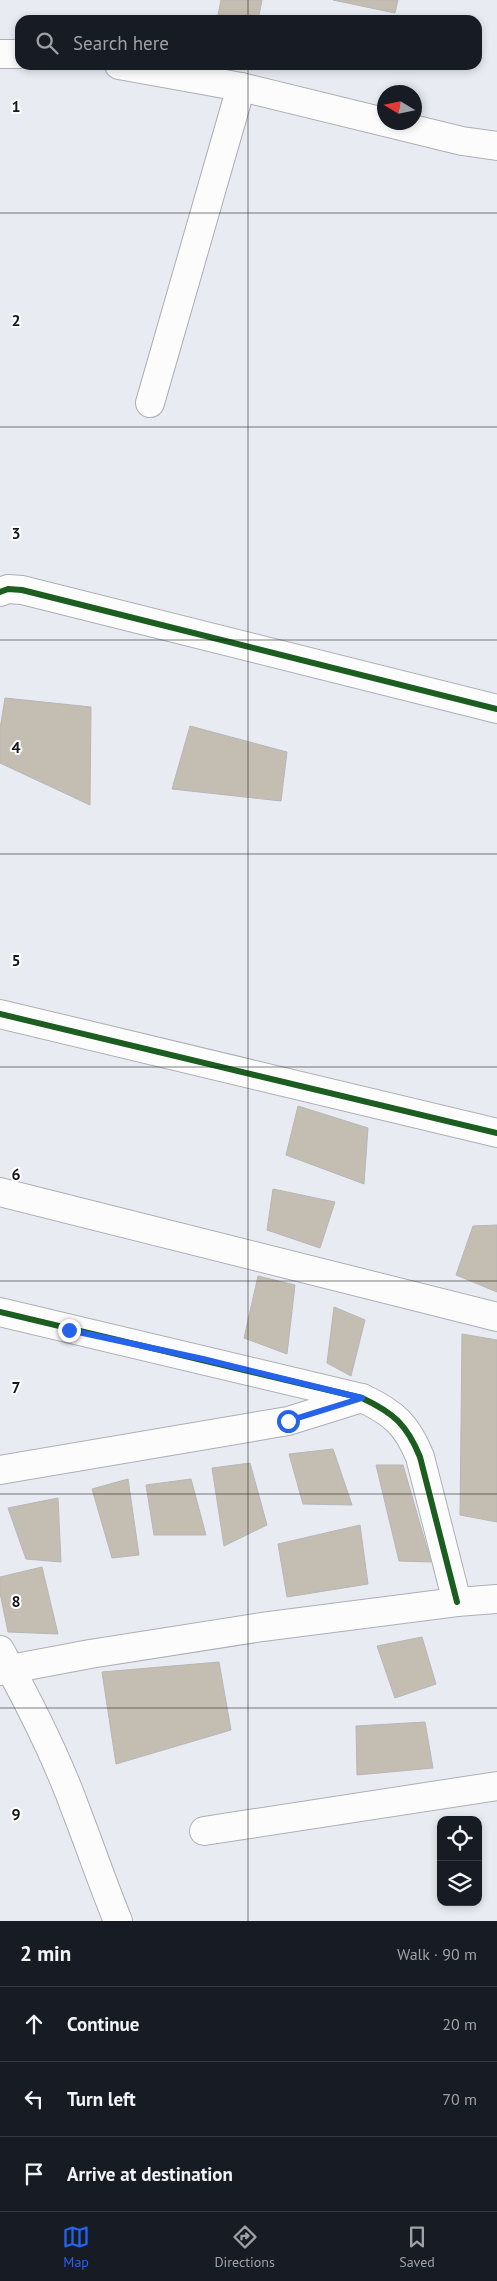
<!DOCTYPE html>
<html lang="en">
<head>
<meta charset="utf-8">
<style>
  :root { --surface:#171b24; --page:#242831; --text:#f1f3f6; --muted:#9ea1a6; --line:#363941; --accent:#2563eb }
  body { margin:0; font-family:"PT Sans",sans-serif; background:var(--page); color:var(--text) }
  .controls { position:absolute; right:15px; bottom:15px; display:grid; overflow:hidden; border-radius:10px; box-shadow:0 2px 8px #0003 }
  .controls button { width:45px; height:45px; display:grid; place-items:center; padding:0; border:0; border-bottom:1px solid var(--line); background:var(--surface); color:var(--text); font:25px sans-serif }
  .compass { position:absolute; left:377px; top:85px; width:45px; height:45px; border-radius:50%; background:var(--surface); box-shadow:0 2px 8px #0003; rotate:280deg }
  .stop { position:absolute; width:15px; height:15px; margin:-11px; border:4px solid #2563eb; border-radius:50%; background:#fff }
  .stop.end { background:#2563eb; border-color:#fff; box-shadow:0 1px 5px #0008 }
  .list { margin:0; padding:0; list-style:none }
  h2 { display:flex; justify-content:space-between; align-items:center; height:65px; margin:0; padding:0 20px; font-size:21px }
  h2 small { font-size:16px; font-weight:400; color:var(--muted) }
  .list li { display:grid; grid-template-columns:32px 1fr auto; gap:15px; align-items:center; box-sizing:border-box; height:75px; padding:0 20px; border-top:1px solid var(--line) }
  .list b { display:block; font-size:19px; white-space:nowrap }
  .list em { font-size:16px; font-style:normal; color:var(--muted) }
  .icon { flex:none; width:28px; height:28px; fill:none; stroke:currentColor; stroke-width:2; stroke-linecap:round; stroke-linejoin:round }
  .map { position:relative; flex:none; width:497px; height:1921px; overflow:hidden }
  .search { position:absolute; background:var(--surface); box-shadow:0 2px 8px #0003; left:15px; right:15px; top:15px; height:55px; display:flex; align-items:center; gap:12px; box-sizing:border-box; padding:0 18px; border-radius:15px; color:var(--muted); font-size:19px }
  .sheet { height:290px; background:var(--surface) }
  nav { display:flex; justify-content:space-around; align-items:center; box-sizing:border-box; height:70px; border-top:1px solid var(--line); background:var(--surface); font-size:14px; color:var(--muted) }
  nav a { display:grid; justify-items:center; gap:2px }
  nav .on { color:var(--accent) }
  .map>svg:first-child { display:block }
  .building { fill:#c4bdb1; stroke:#b7b7b8 }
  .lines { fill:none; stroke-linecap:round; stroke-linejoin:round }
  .minor-casing { stroke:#adafb4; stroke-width:30 }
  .minor { stroke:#fcfcfd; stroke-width:28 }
  .cycleway-casing { stroke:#fff; stroke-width:9 }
  .cycleway { stroke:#1b5e20; stroke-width:6 }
  .route { stroke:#2563eb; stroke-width:6 }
  .grid { fill:none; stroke:#17181c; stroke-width:1; stroke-opacity:0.55 }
  .grid-label { font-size:16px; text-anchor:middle; font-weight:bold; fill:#17181c; stroke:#fff; stroke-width:4; stroke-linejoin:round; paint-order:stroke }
</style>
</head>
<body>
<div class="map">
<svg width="497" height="1921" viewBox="0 0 497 1921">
  <rect width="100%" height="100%" fill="#e8ebf2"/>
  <g class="building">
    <polygon points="221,0 262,0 258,20 217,20"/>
    <polygon points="333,0 398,0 395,13"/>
    <polygon points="5,698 91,707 90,805 0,763 0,729"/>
    <polygon points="190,726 287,752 281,801 172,789"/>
    <polygon points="298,1106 368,1128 364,1184 286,1155"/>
    <polygon points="273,1189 335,1202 320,1248 267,1230"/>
    <polygon points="497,1225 497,1292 456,1275 473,1226"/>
    <polygon points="258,1276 295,1285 287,1354 244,1338"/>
    <polygon points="334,1307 365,1320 351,1376 327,1363"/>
    <polygon points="462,1334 497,1340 497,1522 460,1515"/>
    <polygon points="333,1449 352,1505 303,1504 289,1454"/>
    <polygon points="250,1463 267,1525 224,1546 212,1468"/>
    <polygon points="376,1465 403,1465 431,1562 399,1561"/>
    <polygon points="128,1479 139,1555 112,1558 92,1489"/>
    <polygon points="191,1479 206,1535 154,1535 146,1485"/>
    <polygon points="58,1498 61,1562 26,1559 8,1508"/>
    <polygon points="360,1525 368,1584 287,1597 278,1544"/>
    <polygon points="42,1567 58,1634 8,1632 0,1593 0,1577"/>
    <polygon points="422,1637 436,1684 395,1698 377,1646"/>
    <polygon points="219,1662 231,1730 116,1764 102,1672"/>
    <polygon points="425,1722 433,1768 357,1775 356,1726"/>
  </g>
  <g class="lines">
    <g class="minor-casing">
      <g id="minor">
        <polyline points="0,54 20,54"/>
        <polyline points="119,65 241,87 462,141 497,146"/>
        <polyline points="150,403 241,87"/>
        <polyline points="0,592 8,589 22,590 497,709"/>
        <polyline points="0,1014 497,1133"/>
        <polyline points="0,1192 497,1317"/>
        <path d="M0,1312L362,1398C394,1413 407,1425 420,1457L457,1602"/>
        <polyline points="0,1470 288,1421 362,1398"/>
        <path d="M0,1650C29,1702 57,1757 77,1813C91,1849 103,1885 118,1921"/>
        <polyline points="0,1671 90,1654 262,1627 457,1602 497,1599"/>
        <polyline points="204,1831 497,1786"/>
      </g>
    </g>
    <use href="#minor" class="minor"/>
    <g class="cycleway-casing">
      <g id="cycleway">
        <polyline points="0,592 8,589 22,590 497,709"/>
        <polyline points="0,1014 497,1133"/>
        <path d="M0,1312L362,1398C394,1413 407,1425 420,1457L457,1602"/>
      </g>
    </g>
    <use href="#cycleway" class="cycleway"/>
  </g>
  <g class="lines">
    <polyline class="route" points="69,1330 203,1359 362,1398 288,1421"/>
  </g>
  <path class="grid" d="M248,0V20M248,65V1921M0,213H497M0,427H497M0,640H497M0,854H497M0,1067H497M0,1281H497M0,1494H497M0,1708H497"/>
  <g class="grid-label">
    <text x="16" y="112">1</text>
    <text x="16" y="326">2</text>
    <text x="16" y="539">3</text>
    <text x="16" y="753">4</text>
    <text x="16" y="966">5</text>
    <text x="16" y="1180">6</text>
    <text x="16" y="1393">7</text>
    <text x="16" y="1607">8</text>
    <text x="16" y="1820">9</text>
  </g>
</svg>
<div class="controls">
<button><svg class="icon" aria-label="locate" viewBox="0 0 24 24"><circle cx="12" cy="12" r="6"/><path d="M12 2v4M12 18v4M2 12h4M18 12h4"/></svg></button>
<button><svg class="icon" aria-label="layers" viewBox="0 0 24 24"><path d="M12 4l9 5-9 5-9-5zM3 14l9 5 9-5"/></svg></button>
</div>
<svg class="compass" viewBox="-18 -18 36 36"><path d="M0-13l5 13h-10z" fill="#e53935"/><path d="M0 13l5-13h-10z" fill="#9ea1a6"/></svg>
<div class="stop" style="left:288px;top:1421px"></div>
<div class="stop end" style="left:69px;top:1330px"></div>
<div class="search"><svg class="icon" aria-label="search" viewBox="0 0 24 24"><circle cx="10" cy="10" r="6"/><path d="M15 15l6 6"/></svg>Search here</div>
</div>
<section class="sheet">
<h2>2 min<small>Walk · 90 m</small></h2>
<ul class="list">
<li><svg class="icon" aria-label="ahead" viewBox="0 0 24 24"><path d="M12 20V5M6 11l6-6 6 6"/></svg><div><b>Continue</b></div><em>20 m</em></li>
<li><svg class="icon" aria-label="left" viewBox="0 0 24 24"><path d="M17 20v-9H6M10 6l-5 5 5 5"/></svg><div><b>Turn left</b></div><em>70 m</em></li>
<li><svg class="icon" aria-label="arrive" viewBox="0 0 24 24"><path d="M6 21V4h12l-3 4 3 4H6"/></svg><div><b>Arrive at destination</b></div></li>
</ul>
</section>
<nav>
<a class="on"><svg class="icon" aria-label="map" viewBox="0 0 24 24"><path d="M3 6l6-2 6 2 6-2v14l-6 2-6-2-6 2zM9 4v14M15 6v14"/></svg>Map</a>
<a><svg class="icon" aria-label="directions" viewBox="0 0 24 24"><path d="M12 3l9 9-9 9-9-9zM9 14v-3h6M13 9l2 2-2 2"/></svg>Directions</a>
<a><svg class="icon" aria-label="saved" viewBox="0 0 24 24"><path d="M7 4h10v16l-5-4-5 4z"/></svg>Saved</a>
</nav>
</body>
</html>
